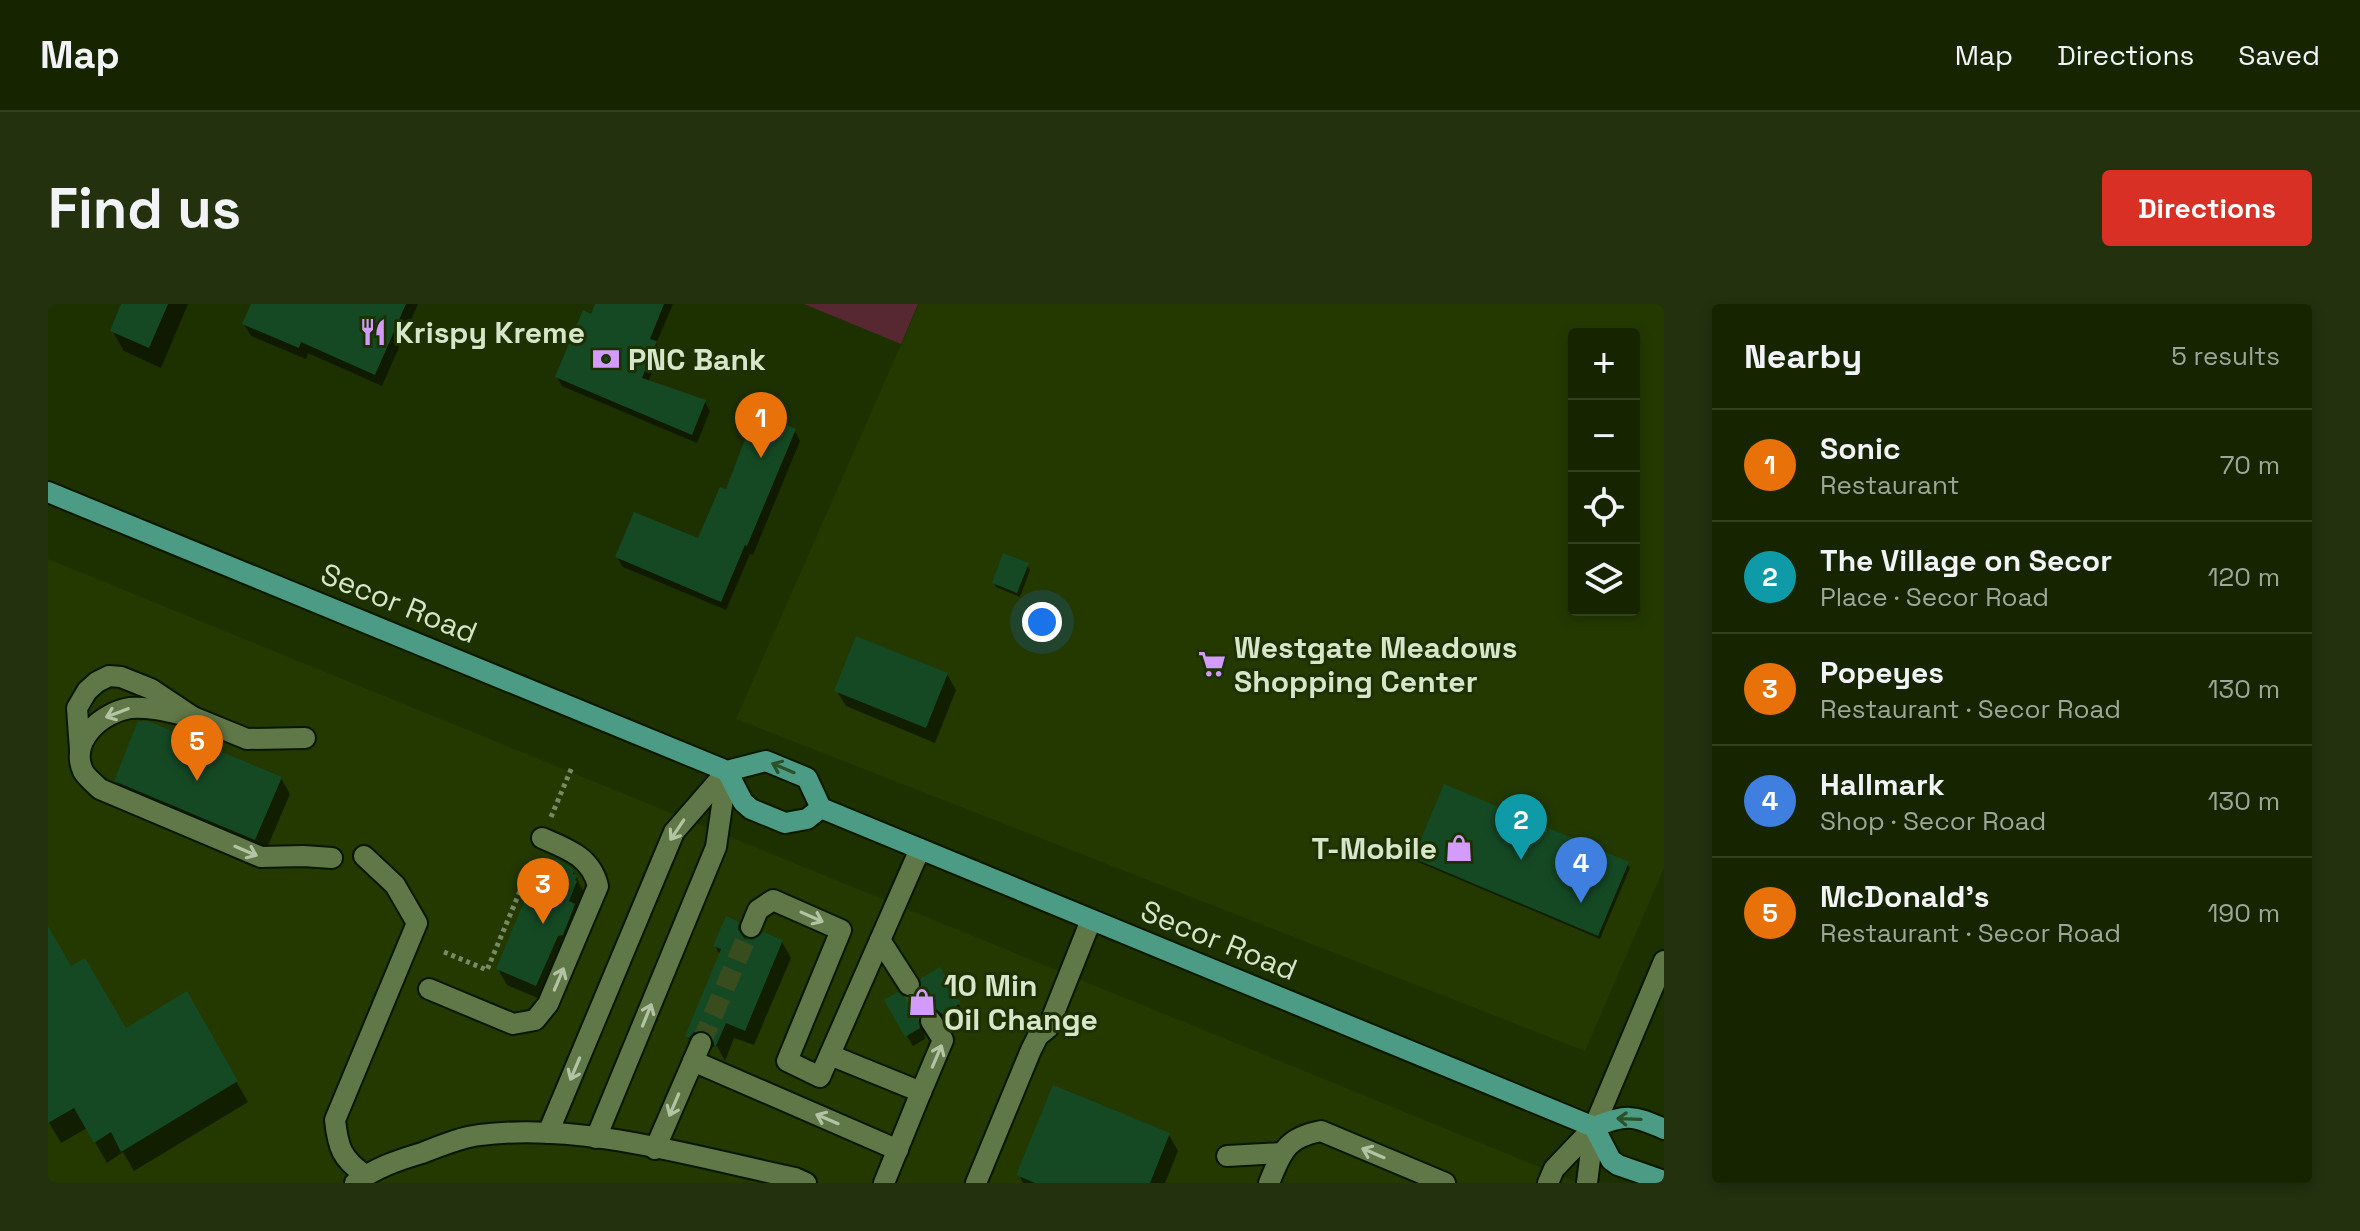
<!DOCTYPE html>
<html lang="en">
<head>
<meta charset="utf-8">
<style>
  :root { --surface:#162500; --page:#23310f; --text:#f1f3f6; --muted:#9ea599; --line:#354222; --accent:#d93025 }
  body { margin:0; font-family:"Space Grotesk",sans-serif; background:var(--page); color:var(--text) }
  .controls { position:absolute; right:24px; top:24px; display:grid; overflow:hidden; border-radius:8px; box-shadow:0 4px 12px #0003 }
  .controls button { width:72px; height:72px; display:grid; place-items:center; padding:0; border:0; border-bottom:2px solid var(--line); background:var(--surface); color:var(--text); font:40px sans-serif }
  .you { position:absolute; left:994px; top:318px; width:28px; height:28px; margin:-20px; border:6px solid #fff; border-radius:50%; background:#1a73e8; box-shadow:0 0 0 12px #1a73e833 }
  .badge { display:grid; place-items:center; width:52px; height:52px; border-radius:50%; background:var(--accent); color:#fff; font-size:26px; font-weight:700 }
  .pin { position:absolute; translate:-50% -66px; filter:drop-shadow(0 2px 4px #0008) }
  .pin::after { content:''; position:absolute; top:42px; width:28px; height:24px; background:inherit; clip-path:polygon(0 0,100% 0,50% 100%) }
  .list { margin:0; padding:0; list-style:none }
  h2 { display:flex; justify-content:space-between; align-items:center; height:104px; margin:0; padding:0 32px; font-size:34px }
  h2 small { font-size:26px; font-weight:400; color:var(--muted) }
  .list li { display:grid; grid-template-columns:52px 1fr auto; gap:24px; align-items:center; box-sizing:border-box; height:112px; padding:0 32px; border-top:2px solid var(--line) }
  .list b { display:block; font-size:30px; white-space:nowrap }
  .list p { margin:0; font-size:26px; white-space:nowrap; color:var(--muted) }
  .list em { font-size:26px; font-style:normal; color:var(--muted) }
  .icon { flex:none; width:44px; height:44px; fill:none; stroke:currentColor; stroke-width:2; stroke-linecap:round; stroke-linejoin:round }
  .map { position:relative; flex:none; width:1616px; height:879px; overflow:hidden; border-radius:8px }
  header { display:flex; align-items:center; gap:48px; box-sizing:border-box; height:112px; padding:0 40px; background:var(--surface); border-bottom:2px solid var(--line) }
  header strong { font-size:38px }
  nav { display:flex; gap:44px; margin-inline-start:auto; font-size:28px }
  .intro { display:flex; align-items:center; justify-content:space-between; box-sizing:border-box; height:192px; padding:0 48px }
  h1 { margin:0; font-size:56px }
  .button { padding:20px 36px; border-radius:8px; background:var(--accent); color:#fff; font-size:28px; font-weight:700 }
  main { display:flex; gap:48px; padding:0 48px }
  aside { flex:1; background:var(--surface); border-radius:8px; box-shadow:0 4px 12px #0003 }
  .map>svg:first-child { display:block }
  .built { fill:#233900; fill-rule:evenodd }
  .green { fill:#572831 }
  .shadow { fill:#0007 }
  .building { fill:#154924 }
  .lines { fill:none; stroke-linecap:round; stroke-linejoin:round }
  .minor-tunnel { stroke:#394c1e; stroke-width:20; stroke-dasharray:20 10; stroke-linecap:butt }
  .minor-casing { stroke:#091700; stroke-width:24 }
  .major-casing { stroke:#091700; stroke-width:24 }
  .path { stroke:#788964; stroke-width:5; stroke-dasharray:4 4; stroke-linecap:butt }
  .minor { stroke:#607848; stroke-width:20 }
  .major { stroke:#4c9c85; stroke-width:20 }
  .oneway { stroke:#b3c4a4 }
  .oneway2 { stroke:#2b5128 }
  .labels { text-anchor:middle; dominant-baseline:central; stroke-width:6; stroke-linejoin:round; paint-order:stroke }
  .poi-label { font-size:30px; font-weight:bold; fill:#d7e5cb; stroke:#1d3100; text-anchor:start }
  .street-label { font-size:30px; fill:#d7e5cb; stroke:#1d3100 }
</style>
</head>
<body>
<header>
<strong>Map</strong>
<nav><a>Map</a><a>Directions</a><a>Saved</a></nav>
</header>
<div class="intro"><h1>Find us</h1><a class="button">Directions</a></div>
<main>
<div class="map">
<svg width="1616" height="879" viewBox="0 0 1616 879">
  <rect width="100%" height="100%" fill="#1d3100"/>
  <g class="built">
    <path d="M871,0H1616V564L1537,747L688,415ZM1526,30H1586V306H1526Z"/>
    <polygon points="0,255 1531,879 0,879"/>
  </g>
  <polygon class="green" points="756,0 870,0 853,40"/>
  <g class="shadow">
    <polygon points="75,0 140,0 113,64 76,47 64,26"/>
    <polygon points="205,0 370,0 334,82 260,49 258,55 203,32 196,20"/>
    <polygon points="550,0 625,0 608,40 613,48 600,78 657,98 662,107 649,139 514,82 509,73"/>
    <polygon points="747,127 752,137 705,251 702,250 678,306 575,263 569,253 651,237 679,187"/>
    <polygon points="979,261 982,266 972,293 948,283 946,279"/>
    <polygon points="899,370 908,386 887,439 798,402 788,386"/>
    <polygon points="233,474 242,490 216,551 77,492 68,477"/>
    <polygon points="1367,554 1579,560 1582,564 1552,635 1370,558"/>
    <polygon points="525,567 536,589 497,697 459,681 450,665"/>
    <polygon points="690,619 699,637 734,638 743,654 706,741 686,734 677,757 669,742 648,747 639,732 672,651 667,642"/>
    <polygon points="0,629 23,665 78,727 138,690 200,798 86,867 75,848 59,859 39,824 13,839 0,817"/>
    <polygon points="891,666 917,711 901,720 896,715 883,716 876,723 877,735 865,742 838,697 868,694"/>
    <polygon points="1121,831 1130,847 1117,879 975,879 971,871"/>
  </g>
  <g class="building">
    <polygon points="73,0 120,0 101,44 62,27"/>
    <polygon points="203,0 358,0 327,71 253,38 251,44 194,20"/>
    <polygon points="547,0 616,0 602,35 609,37 594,74 658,96 644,131 507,73 535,6 543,10"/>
    <polygon points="708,107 748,125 699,242 697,241 673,298 567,253 586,208 650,234 672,183 678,185"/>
    <polygon points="955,249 981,259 969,289 944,279"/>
    <polygon points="808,332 900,369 878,424 786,387"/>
    <polygon points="90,417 100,417 234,473 207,536 66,477"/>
    <polygon points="1396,480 1581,558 1550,632 1365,554"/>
    <polygon points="509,555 526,566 525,570 529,571 527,576 529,577 521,597 527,600 515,631 510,632 488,682 448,665 491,561 501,564"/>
    <polygon points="678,612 691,618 690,625 697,635 705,636 715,628 735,636 697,727 678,719 667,744 664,732 657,727 646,728 641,734 637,732 673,645 665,642"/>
    <polygon points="0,622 23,662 37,654 78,724 139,687 190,777 73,848 63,828 46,839 26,804 0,819"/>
    <polygon points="892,663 913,699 894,710 888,705 877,706 871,712 872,724 857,733 836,696 850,688 856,693 867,692 873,686 872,675"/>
    <polygon points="1005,781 1122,829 1102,879 987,879 968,871"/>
  </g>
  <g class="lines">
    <g class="minor-tunnel">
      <polyline points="861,681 883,717"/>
      <polyline points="653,739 703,623"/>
    </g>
    <g class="minor-casing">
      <g id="minor">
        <path d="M145,413C126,409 102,402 82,404C55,408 21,436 35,467C38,473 47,480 52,485L213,553L255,552L284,554"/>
        <polyline points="32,446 29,404 39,387 49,378 61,372 73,373 103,385 145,413 199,435 257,434"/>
        <path d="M316,552L347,581L369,619L287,816C290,844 294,855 317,871"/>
        <polyline points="703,623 710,606 725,596 793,626 739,757 772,773 872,545"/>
        <polyline points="832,636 861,681"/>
        <path d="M381,685L465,720L487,716L500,700L550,582C543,553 520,545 494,534"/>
        <polyline points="782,751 873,788 836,879"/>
        <polyline points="645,757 850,846"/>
        <polyline points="873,788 895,736 883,717"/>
        <polyline points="500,829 626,528 679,467"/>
        <polyline points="548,834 668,543 679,467"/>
        <polyline points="607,845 653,739"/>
        <polyline points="1179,852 1234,849"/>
        <path d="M307,879C327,864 350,856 374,849C392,842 413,833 432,831C535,818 647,853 747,874L758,879"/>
        <polyline points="928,879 983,746 990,732 1000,724 1043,616"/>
        <path d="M1221,879C1234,848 1237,834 1273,827L1397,879"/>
        <polyline points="1500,879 1506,865 1546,823"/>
        <polyline points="1539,879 1546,823 1616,657"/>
      </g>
    </g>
    <g class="major-casing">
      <g id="major">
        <polyline points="0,188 679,467 718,457 759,474 773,504 1546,823 1563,856 1570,861 1616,877"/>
        <polyline points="679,467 695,498 703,505 737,519 759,515 773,504"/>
        <path d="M1546,823C1578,810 1585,811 1616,825"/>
      </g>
    </g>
    <g class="path">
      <polyline points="503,513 524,463"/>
      <polyline points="396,648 439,666 485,556"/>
    </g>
    <use href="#minor" class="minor"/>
    <use href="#major" class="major"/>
  </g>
  <defs><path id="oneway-shaft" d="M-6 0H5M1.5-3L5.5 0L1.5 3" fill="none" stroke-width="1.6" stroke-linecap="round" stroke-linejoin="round" transform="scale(2)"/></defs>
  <g class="oneway">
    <use href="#oneway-shaft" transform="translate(69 409) rotate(159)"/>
    <use href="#oneway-shaft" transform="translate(629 526) rotate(124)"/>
    <use href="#oneway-shaft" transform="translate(198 547) rotate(23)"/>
    <use href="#oneway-shaft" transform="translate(764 613) rotate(24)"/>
    <use href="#oneway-shaft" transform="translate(511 675) rotate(-67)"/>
    <use href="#oneway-shaft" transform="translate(599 711) rotate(-68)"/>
    <use href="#oneway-shaft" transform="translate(889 752) rotate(-67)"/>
    <use href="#oneway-shaft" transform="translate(527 765) rotate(113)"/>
    <use href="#oneway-shaft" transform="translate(626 801) rotate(113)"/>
    <use href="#oneway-shaft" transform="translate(779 815) rotate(-157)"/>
    <use href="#oneway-shaft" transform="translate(1325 849) rotate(-157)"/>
  </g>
  <g class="oneway2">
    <use href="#oneway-shaft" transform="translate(735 464) rotate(-157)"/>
    <use href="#oneway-shaft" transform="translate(1581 815) rotate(-178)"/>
  </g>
  <defs>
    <g id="restaurant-bare" transform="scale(2.16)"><path d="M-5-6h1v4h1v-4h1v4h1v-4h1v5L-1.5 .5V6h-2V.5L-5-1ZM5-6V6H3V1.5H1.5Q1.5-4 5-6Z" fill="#d39cfc" stroke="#1d3100" stroke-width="2.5" paint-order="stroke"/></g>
    <g id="bank-bare" transform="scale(2.16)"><path d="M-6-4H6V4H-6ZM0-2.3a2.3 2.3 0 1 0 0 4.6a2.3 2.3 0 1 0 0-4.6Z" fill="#d39cfc" stroke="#1d3100" stroke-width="2.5" paint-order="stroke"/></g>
    <g id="supermarket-bare" transform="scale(2.16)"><path d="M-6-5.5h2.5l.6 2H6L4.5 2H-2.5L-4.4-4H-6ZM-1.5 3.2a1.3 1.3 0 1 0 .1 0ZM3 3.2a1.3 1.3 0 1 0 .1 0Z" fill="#d39cfc" stroke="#1d3100" stroke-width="2.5" paint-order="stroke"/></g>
    <g id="shop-bare" transform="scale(2.16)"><path d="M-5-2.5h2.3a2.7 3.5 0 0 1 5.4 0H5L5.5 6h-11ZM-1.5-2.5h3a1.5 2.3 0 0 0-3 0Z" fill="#d39cfc" stroke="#1d3100" stroke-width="2.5" paint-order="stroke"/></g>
  </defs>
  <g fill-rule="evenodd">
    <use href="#restaurant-bare" x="325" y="28"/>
    <use href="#bank-bare" x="558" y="55"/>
    <use href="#supermarket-bare" x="1164" y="360"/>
    <use href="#shop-bare" x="1411" y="544"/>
    <use href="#shop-bare" x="874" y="698"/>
  </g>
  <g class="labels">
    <g class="poi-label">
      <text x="347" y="28">Krispy Kreme</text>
      <text x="580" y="55">PNC Bank</text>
      <text x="1186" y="343">Westgate Meadows<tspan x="1186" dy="34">Shopping Center</tspan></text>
      <text x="1389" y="544" text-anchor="end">T-Mobile</text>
      <text x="896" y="681">10 Min<tspan x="896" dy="34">Oil Change</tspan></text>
    </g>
    <g class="street-label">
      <text transform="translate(351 299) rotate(22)">Secor Road</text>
      <text transform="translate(1171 636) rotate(22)">Secor Road</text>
    </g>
  </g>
</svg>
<div class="controls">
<button>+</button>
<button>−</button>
<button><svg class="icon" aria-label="locate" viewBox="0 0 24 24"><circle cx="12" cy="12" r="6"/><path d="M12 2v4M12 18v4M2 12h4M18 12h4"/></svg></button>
<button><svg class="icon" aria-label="layers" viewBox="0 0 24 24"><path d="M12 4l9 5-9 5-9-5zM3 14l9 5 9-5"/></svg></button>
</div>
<div class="you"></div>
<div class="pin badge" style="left:713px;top:154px;background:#e8710a">1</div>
<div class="pin badge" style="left:1473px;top:556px;background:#0f9aa8">2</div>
<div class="pin badge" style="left:495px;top:620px;background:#e8710a">3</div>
<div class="pin badge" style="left:1533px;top:599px;background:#3f7fe0">4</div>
<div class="pin badge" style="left:149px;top:477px;background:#e8710a">5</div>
</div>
<aside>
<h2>Nearby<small>5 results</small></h2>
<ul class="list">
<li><span class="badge" style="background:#e8710a">1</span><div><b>Sonic</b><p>Restaurant</p></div><em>70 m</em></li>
<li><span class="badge" style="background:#0f9aa8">2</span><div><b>The Village on Secor</b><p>Place · Secor Road</p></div><em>120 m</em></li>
<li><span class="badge" style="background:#e8710a">3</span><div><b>Popeyes</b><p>Restaurant · Secor Road</p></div><em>130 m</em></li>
<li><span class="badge" style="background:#3f7fe0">4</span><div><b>Hallmark</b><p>Shop · Secor Road</p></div><em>130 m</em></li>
<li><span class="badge" style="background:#e8710a">5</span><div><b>McDonald's</b><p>Restaurant · Secor Road</p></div><em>190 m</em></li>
</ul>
</aside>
</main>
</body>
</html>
